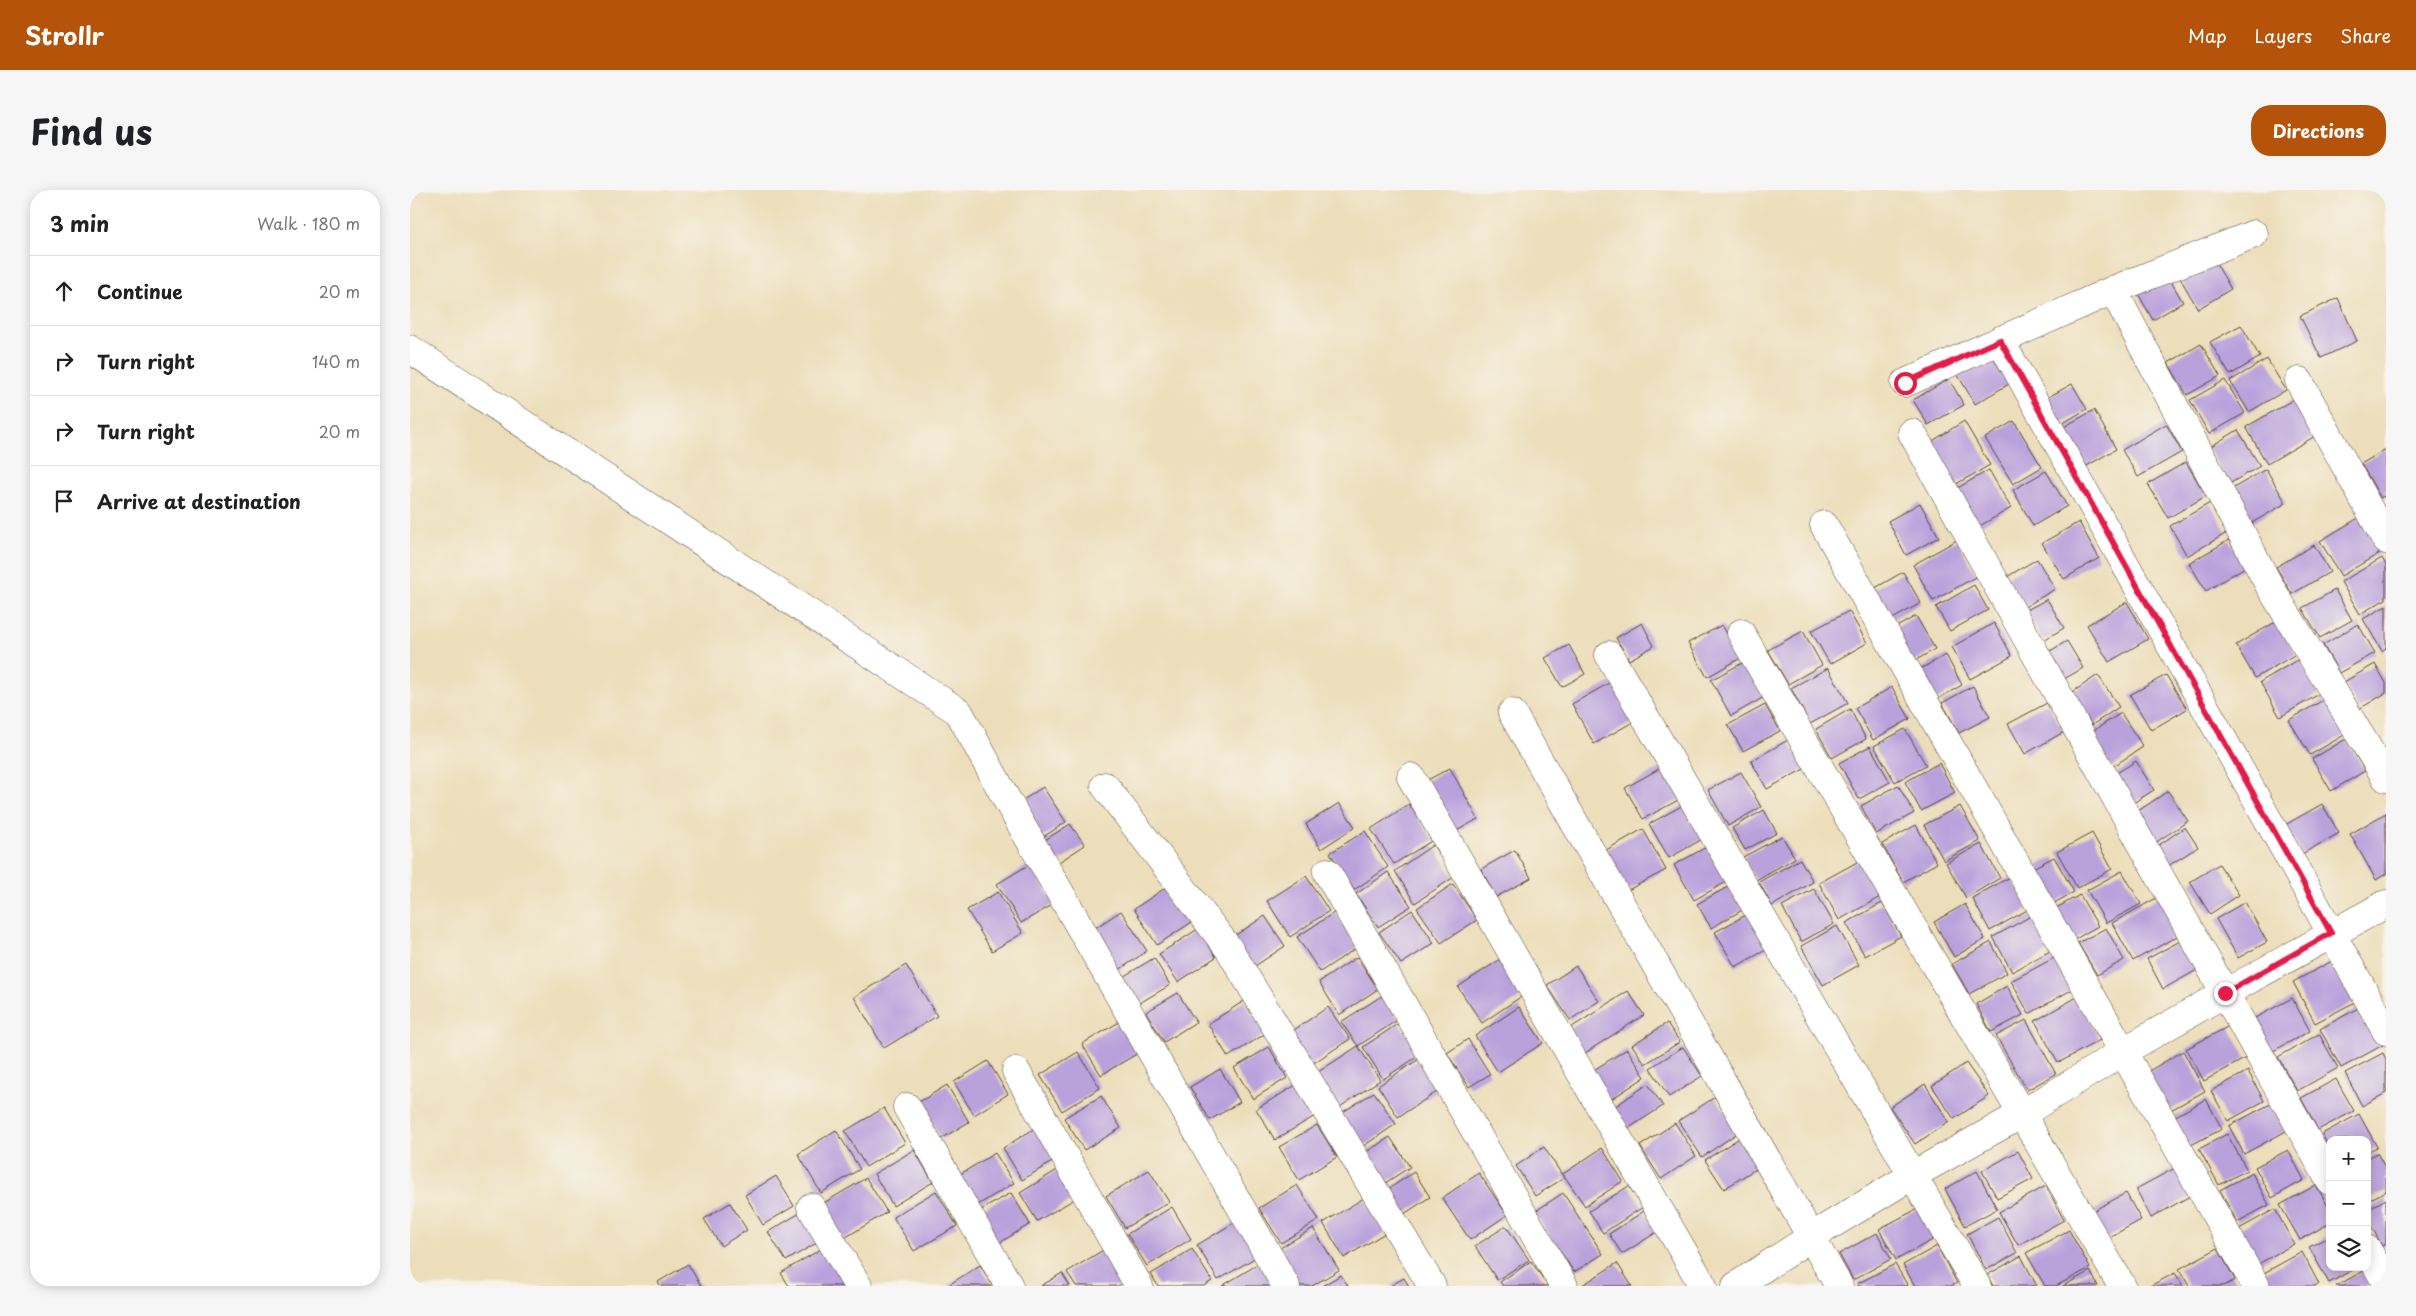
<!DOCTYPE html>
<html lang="en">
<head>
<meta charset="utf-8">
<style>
  :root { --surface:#fff; --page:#f6f6f6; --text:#202124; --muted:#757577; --line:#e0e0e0; --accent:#b45309 }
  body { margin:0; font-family:"Playpen Sans",sans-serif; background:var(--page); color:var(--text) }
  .controls { position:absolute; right:15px; bottom:15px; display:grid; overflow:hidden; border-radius:10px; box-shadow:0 2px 12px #0003 }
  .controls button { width:45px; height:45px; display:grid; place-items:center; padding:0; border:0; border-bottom:1px solid var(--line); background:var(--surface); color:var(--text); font:25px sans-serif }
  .stop { position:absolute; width:15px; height:15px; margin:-11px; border:4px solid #e11d48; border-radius:50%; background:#fff }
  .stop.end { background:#e11d48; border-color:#fff; box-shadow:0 1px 5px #0008 }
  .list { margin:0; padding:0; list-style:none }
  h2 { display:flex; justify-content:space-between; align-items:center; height:65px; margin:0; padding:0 20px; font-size:21px }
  h2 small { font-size:16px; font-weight:400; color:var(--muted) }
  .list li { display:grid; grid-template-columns:32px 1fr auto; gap:15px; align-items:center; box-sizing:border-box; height:70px; padding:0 20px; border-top:1px solid var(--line) }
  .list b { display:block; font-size:19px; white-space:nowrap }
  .list em { font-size:16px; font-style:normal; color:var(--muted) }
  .icon { flex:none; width:28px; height:28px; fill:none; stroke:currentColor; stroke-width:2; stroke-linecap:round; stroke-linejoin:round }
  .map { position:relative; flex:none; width:1976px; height:1096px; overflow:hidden; border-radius:20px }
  header { display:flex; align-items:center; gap:30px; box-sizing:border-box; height:70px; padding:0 25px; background:var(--accent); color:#fff }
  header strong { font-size:24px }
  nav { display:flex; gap:28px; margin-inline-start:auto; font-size:18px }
  .intro { display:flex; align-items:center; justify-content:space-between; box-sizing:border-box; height:120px; padding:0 30px }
  h1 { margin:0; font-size:35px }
  .button { padding:12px 22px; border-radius:20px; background:var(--accent); color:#fff; font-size:18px; font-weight:700 }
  main { display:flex; gap:30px; padding:0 30px }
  aside { flex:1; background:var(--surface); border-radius:20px; box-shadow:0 2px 12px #0003 }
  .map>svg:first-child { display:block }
  .building { fill:#b9a1dc }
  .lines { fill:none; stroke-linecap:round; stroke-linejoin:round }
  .street-casing { stroke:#564535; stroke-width:29 }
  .street { stroke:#fff; stroke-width:28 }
  .route { stroke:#e11d48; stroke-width:6 }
</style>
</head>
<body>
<header>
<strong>Strollr</strong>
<nav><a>Map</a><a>Layers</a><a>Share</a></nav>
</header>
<div class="intro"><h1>Find us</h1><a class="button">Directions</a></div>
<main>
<aside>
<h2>3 min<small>Walk · 180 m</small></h2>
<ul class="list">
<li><svg class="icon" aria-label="ahead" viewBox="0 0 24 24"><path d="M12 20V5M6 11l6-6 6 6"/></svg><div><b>Continue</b></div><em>20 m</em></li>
<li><svg class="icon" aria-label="right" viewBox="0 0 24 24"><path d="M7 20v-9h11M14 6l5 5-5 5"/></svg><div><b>Turn right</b></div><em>140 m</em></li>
<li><svg class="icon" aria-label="right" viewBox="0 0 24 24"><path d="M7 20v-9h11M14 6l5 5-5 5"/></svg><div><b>Turn right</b></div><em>20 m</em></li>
<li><svg class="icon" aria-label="arrive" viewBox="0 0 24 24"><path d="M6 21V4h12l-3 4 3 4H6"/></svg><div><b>Arrive at destination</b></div></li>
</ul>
</aside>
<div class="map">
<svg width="1976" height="1096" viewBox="0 0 1976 1096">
  <rect width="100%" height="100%" fill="#f7f3e8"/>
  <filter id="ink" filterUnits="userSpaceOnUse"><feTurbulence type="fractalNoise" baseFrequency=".02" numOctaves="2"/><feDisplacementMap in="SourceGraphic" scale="10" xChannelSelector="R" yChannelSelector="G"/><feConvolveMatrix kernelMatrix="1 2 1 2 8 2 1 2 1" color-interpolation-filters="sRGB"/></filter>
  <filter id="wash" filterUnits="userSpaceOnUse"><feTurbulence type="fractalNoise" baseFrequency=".0096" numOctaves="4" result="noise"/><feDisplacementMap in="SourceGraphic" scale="20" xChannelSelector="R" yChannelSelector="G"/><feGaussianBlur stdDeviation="1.12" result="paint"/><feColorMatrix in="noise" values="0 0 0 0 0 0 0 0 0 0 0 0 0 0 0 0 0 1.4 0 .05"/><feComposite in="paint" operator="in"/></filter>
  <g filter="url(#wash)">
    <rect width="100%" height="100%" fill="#ecdeba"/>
    <g id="blocks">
      <g class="building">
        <polygon points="1803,68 1821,99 1788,119 1770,88"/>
        <polygon points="1757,85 1773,112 1743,130 1727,102"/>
        <polygon points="1928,108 1947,151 1911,168 1890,126"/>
        <polygon points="1831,135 1850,167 1820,185 1800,152"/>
        <polygon points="1791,154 1810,186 1777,205 1758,173"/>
        <polygon points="1580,162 1599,194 1565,214 1546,182"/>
        <polygon points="1857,169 1876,200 1839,222 1820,191"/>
        <polygon points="1539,189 1554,215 1518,235 1503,210"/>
        <polygon points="1815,190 1835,223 1799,244 1780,210"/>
        <polygon points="1662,194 1677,219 1646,237 1631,211"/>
        <polygon points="1886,208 1907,245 1857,274 1836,237"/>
        <polygon points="1684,220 1706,259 1675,277 1652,238"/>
        <polygon points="1554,231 1580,275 1546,294 1521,252"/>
        <polygon points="1604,231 1632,277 1603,294 1575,248"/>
        <polygon points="1756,234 1772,262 1728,287 1712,260"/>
        <polygon points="1828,240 1850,276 1819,294 1798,258"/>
        <polygon points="1976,259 1976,305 1971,308 1951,274"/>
        <polygon points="1776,272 1796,306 1758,328 1738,294"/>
        <polygon points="1856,279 1876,313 1840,334 1820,300"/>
        <polygon points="1579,280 1601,318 1566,338 1544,300"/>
        <polygon points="1636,281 1657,316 1623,336 1603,300"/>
        <polygon points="1510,313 1529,347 1496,365 1478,331"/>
        <polygon points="1800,313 1817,343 1777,366 1760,336"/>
        <polygon points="1950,327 1970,363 1931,386 1910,351"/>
        <polygon points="1669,332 1689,368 1654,389 1632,353"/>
        <polygon points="1547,350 1567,386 1523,411 1503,375"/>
        <polygon points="1819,350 1835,377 1796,401 1779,373"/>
        <polygon points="1904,355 1920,382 1882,404 1866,377"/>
        <polygon points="1972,368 1976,375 1976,409 1950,424 1931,392"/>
        <polygon points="1627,369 1645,399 1613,418 1595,388"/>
        <polygon points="1493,382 1511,413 1477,432 1460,401"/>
        <polygon points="1564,395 1578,420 1540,441 1526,417"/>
        <polygon points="1925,400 1942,430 1910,448 1892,418"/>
        <polygon points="1637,409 1654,438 1632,451 1615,421"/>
        <polygon points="1717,412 1738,449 1699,472 1677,435"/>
        <polygon points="1976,416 1976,458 1972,461 1953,429"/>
        <polygon points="1439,421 1457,453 1420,474 1401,441"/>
        <polygon points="1506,426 1525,459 1501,473 1483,439"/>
        <polygon points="1867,431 1886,464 1845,488 1826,455"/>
        <polygon points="1232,433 1244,456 1219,470 1206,448"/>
        <polygon points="1584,433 1602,466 1560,489 1542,457"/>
        <polygon points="1948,434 1965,463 1929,483 1913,455"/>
        <polygon points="1312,435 1331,468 1297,487 1278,453"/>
        <polygon points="1393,441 1412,475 1378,494 1358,460"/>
        <polygon points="1657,451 1673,478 1651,491 1635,464"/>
        <polygon points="1159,455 1175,484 1152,497 1135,468"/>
        <polygon points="1536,465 1552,495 1526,510 1508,480"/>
        <polygon points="1889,469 1909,504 1870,527 1850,492"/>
        <polygon points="1334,472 1354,507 1321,526 1301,490"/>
        <polygon points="1965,474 1976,493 1976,503 1949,519 1934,492"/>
        <polygon points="1418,478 1438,513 1400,534 1381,498"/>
        <polygon points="1688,485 1709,517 1682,535 1661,503"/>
        <polygon points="1756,485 1777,519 1741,540 1720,505"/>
        <polygon points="1201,492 1223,532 1184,554 1162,514"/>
        <polygon points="1563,496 1580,527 1549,543 1532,513"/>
        <polygon points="1482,497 1500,529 1463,550 1445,518"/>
        <polygon points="1915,509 1936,544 1900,565 1879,530"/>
        <polygon points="1637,513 1654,542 1615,564 1598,534"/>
        <polygon points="1355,515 1370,541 1333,561 1318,535"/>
        <polygon points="1440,519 1456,549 1422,568 1406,539"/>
        <polygon points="1711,523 1733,557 1702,577 1680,543"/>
        <polygon points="1495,539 1516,575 1485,592 1464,556"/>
        <polygon points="1936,549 1955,581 1921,601 1902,569"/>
        <polygon points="1378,550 1394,579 1357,599 1341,571"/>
        <polygon points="1460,556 1480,592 1449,609 1429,573"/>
        <polygon points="1726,571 1744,600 1720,615 1702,586"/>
        <polygon points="1529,573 1545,603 1511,621 1495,592"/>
        <polygon points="1256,575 1274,607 1233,629 1215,598"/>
        <polygon points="1040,578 1068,629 1043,643 1014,592"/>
        <polygon points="1331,582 1351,617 1318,636 1298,600"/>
        <polygon points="1488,595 1504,623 1466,644 1451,616"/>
        <polygon points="633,597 656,632 630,649 607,614"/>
        <polygon points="1758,601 1778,631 1745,653 1725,623"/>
        <polygon points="929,613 945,637 911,659 896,634"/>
        <polygon points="1277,613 1296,647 1259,668 1239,634"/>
        <polygon points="999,614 1023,650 984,674 961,639"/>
        <polygon points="1912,614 1929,643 1892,664 1875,635"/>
        <polygon points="1550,616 1570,651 1534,671 1514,635"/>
        <polygon points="1354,620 1367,643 1335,660 1322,638"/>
        <polygon points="1976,623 1976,684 1966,690 1940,644"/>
        <polygon points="660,634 675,655 643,676 629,654"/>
        <polygon points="1506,635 1527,673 1493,692 1472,654"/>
        <polygon points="1775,637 1788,657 1758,676 1746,657"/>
        <polygon points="1233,639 1256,680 1218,700 1196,660"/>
        <polygon points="955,641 978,677 944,700 920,663"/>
        <polygon points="1682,643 1702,679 1667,698 1647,662"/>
        <polygon points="1372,646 1385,668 1346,690 1333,667"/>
        <polygon points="1571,654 1590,688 1556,708 1536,673"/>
        <polygon points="1023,655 1044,687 1005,713 985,681"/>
        <polygon points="1300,655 1320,690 1284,710 1264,675"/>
        <polygon points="1105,660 1121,688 1086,707 1071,679"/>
        <polygon points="1644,667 1664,702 1639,716 1619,680"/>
        <polygon points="1390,669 1403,692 1362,716 1349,692"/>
        <polygon points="1449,671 1470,707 1429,730 1409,693"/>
        <polygon points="620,674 644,714 611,733 587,694"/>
        <polygon points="1809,674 1829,705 1800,724 1780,692"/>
        <polygon points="1712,681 1731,714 1696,733 1677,700"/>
        <polygon points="978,682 1001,716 968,737 946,704"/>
        <polygon points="896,686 919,721 880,747 857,711"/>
        <polygon points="1600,687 1619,719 1580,741 1562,708"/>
        <polygon points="1043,694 1067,730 1031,753 1007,718"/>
        <polygon points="1323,694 1336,718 1301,738 1287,714"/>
        <polygon points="758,696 782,732 747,755 724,719"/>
        <polygon points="1404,699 1424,734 1391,752 1372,716"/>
        <polygon points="588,702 613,743 582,761 557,720"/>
        <polygon points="1670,705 1688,736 1662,751 1644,719"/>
        <polygon points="1750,706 1771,744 1723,771 1702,733"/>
        <polygon points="1835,712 1857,752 1828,768 1806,729"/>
        <polygon points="1472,713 1491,746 1455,766 1436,733"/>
        <polygon points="1555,714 1575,749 1544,767 1524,732"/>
        <polygon points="1002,720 1024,753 991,774 969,742"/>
        <polygon points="711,721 737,761 706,782 679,742"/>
        <polygon points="1343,721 1363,756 1325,777 1305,742"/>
        <polygon points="925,722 948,757 910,782 887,747"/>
        <polygon points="855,726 875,756 842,778 821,748"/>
        <polygon points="1621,726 1640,761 1602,782 1583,747"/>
        <polygon points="1427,736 1449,775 1413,795 1391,756"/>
        <polygon points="1696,738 1714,770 1687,785 1668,753"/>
        <polygon points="788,739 806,767 768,792 749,764"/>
        <polygon points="1770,751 1787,780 1753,799 1737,769"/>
        <polygon points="1581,752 1597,783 1559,804 1542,774"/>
        <polygon points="947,767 968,799 929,825 909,792"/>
        <polygon points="1646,767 1663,799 1619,824 1601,791"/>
        <polygon points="744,768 760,795 728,814 711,788"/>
        <polygon points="1092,768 1115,804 1072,833 1048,797"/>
        <polygon points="1924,770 1947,811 1905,833 1883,792"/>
        <polygon points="496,775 527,826 474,858 444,807"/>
        <polygon points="1166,776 1189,811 1160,830 1137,795"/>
        <polygon points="1597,796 1613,825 1581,842 1566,814"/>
        <polygon points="1218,801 1234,825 1175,863 1159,839"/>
        <polygon points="768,803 786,832 754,852 736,822"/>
        <polygon points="973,805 989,829 948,856 931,832"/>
        <polygon points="1667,807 1690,850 1648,873 1625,831"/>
        <polygon points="1882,808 1900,841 1863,861 1845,828"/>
        <polygon points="834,811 855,844 818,867 798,834"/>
        <polygon points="1952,816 1973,855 1931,878 1910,839"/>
        <polygon points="918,817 940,849 899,876 878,844"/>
        <polygon points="1109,817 1133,853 1088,882 1065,846"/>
        <polygon points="1616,830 1646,884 1617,900 1586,846"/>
        <polygon points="711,831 730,862 691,885 672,854"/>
        <polygon points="989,833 1010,865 973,889 953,857"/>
        <polygon points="1257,833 1270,852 1235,874 1222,855"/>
        <polygon points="1819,836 1836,868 1794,891 1776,859"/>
        <polygon points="1909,844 1928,878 1887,901 1868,867"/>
        <polygon points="1058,849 1080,884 1059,897 1037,863"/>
        <polygon points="948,856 970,890 927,919 905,884"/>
        <polygon points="859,857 877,888 843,909 824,878"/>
        <polygon points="1273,857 1292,886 1259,907 1240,878"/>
        <polygon points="1217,859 1235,887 1200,910 1182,881"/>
        <polygon points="1773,861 1795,901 1759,921 1737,882"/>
        <polygon points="668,862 690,898 652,921 630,885"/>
        <polygon points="1973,863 1976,869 1976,903 1952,916 1935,883"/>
        <polygon points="1009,869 1030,900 988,927 968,896"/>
        <polygon points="578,871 598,904 564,925 544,892"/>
        <polygon points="1556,873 1579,906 1544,929 1522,896"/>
        <polygon points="810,879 830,912 800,930 780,897"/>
        <polygon points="1838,881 1854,911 1818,931 1801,901"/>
        <polygon points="1926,889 1944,921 1908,940 1891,908"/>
        <polygon points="1238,894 1253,916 1219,938 1204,917"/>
        <polygon points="1515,894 1539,932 1505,954 1480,917"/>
        <polygon points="537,895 559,932 531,949 509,912"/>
        <polygon points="886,895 905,926 865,950 846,919"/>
        <polygon points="964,902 986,934 952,957 930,924"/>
        <polygon points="691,906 711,938 674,960 654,928"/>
        <polygon points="1305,907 1329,942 1292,967 1268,931"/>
        <polygon points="1796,909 1812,939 1779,956 1764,927"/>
        <polygon points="1864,912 1878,940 1834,964 1819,936"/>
        <polygon points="474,918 495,953 456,977 435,941"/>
        <polygon points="1949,924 1967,957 1957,962 1957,950 1920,950 1920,959 1912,944"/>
        <polygon points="1265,933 1286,966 1251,989 1230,956"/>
        <polygon points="907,935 927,967 889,990 869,957"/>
        <polygon points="627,937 647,969 612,990 593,958"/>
        <polygon points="426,940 450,979 411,1003 388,964"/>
        <polygon points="1817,944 1837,980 1809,995 1789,959"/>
        <polygon points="980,947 1000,977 972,995 953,964"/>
        <polygon points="1331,947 1350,976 1314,999 1295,970"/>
        <polygon points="1134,957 1154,988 1125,1006 1106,976"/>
        <polygon points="1192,958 1213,991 1175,1016 1153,984"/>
        <polygon points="504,960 523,992 483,1016 464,984"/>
        <polygon points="1878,960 1894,990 1862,1008 1845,977"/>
        <polygon points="1608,961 1623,989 1587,1008 1572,981"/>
        <polygon points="585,963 604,993 566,1016 547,986"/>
        <polygon points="1967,963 1976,979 1976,1001 1957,1011 1957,968"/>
        <polygon points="652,977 670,1006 627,1031 610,1003"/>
        <polygon points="1765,978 1780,1006 1741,1028 1726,999"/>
        <polygon points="739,980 759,1012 715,1038 696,1006"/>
        <polygon points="1567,981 1587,1019 1555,1036 1535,999"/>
        <polygon points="1004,982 1020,1007 994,1024 977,1000"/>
        <polygon points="1069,983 1097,1025 1060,1050 1032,1008"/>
        <polygon points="1842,983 1859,1015 1827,1032 1810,1000"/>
        <polygon points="366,986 384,1016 353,1035 335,1005"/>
        <polygon points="456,988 477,1022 433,1049 412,1014"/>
        <polygon points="887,995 909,1030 871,1053 849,1018"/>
        <polygon points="1906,995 1920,1020 1920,1033 1890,1050 1870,1015"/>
        <polygon points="1219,996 1233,1017 1193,1043 1179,1021"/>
        <polygon points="1636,996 1654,1030 1608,1055 1589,1022"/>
        <polygon points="526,1001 547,1036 504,1061 483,1027"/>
        <polygon points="601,1003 620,1034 586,1055 566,1023"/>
        <polygon points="1153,1003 1193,1064 1164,1082 1124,1022"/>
        <polygon points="1716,1003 1731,1030 1696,1049 1681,1022"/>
        <polygon points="954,1008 975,1043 934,1068 913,1033"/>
        <polygon points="1976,1009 1976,1054 1972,1056 1957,1028 1957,1020"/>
        <polygon points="320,1013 337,1040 311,1056 294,1029"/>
        <polygon points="762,1017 781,1049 737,1076 717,1044"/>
        <polygon points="1509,1018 1526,1048 1486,1070 1469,1039"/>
        <polygon points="1865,1019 1884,1054 1848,1074 1829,1039"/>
        <polygon points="395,1020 413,1049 376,1071 358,1042"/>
        <polygon points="1234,1021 1247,1042 1212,1064 1199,1044"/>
        <polygon points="1588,1027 1607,1063 1576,1080 1557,1044"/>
        <polygon points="827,1031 848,1066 808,1090 787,1055"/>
        <polygon points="1096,1036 1119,1070 1087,1090 1065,1056"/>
        <polygon points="903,1038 929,1080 902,1096 889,1096 867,1060"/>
        <polygon points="1659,1040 1680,1078 1646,1096 1635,1096 1616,1063"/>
        <polygon points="1467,1043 1481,1069 1443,1090 1429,1064"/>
        <polygon points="1920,1046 1920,1077 1948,1077 1919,1093 1899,1057"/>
        <polygon points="416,1056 439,1096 379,1096 371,1083"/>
        <polygon points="1527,1056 1547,1093 1541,1096 1505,1096 1493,1075"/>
        <polygon points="1808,1058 1825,1090 1814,1096 1779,1096 1769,1079"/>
        <polygon points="695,1059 715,1092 708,1096 666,1096 657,1082"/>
        <polygon points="782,1059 802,1091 794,1096 748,1096 741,1084"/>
        <polygon points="1892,1062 1909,1094 1905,1096 1859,1096 1852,1084"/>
        <polygon points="1611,1066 1627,1096 1583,1096 1577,1085"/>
        <polygon points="1121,1071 1138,1096 1093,1096 1090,1092"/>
        <polygon points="850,1073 864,1096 812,1096"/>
        <polygon points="1207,1073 1222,1096 1171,1096"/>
        <polygon points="278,1074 291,1096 251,1096 248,1092"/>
        <polygon points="1485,1074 1498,1096 1448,1096 1447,1094"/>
        <polygon points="570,1075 583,1096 537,1096"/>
        <polygon points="1959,1078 1968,1096 1926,1096"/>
        <polygon points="1680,1081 1688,1096 1653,1096"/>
        <polygon points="652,1083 660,1096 631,1096"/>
        <polygon points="1765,1083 1773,1096 1740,1096"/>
        <polygon points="931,1085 938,1096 912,1096"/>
        <polygon points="994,1088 999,1096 980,1096"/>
      </g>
    </g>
  </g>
  <g filter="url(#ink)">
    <use href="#blocks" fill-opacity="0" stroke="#564535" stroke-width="1"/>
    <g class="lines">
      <g class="street-casing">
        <g id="street">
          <polyline points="1703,100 1859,395 1976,588"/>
          <polyline points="1590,150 1976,841"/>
          <polyline points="0,159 549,522 598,612 876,1096"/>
          <polyline points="1889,191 1976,350"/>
          <polyline points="1495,193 1703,100 1844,44"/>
          <polyline points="1502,243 1920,991"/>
          <polyline points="1414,335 1846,1096"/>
          <polyline points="1331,443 1712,1096"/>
          <polyline points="1199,465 1567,1096"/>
          <polyline points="1102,523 1429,1096"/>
          <polyline points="1001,587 1293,1096"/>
          <polyline points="695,596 819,759 1022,1096"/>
          <polyline points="917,682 1154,1096"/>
          <polyline points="606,881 729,1096"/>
          <polyline points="497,917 599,1096"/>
          <polyline points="401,1017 448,1096"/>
          <polyline points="1957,1059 1976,1092"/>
          <polyline points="1326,1096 1401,1047 1503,985 1612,924 1714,861 1815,803 1976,714"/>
        </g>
      </g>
      <use href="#street" class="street"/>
    </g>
  </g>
  <g class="lines" filter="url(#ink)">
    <polyline class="route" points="1495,193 1590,150 1921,743 1815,803"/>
  </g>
</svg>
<div class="controls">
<button>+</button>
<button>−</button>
<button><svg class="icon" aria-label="layers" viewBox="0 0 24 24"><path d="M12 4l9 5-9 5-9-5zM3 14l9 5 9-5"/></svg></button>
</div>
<div class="stop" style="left:1495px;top:193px"></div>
<div class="stop end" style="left:1815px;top:803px"></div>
</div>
</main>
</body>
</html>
